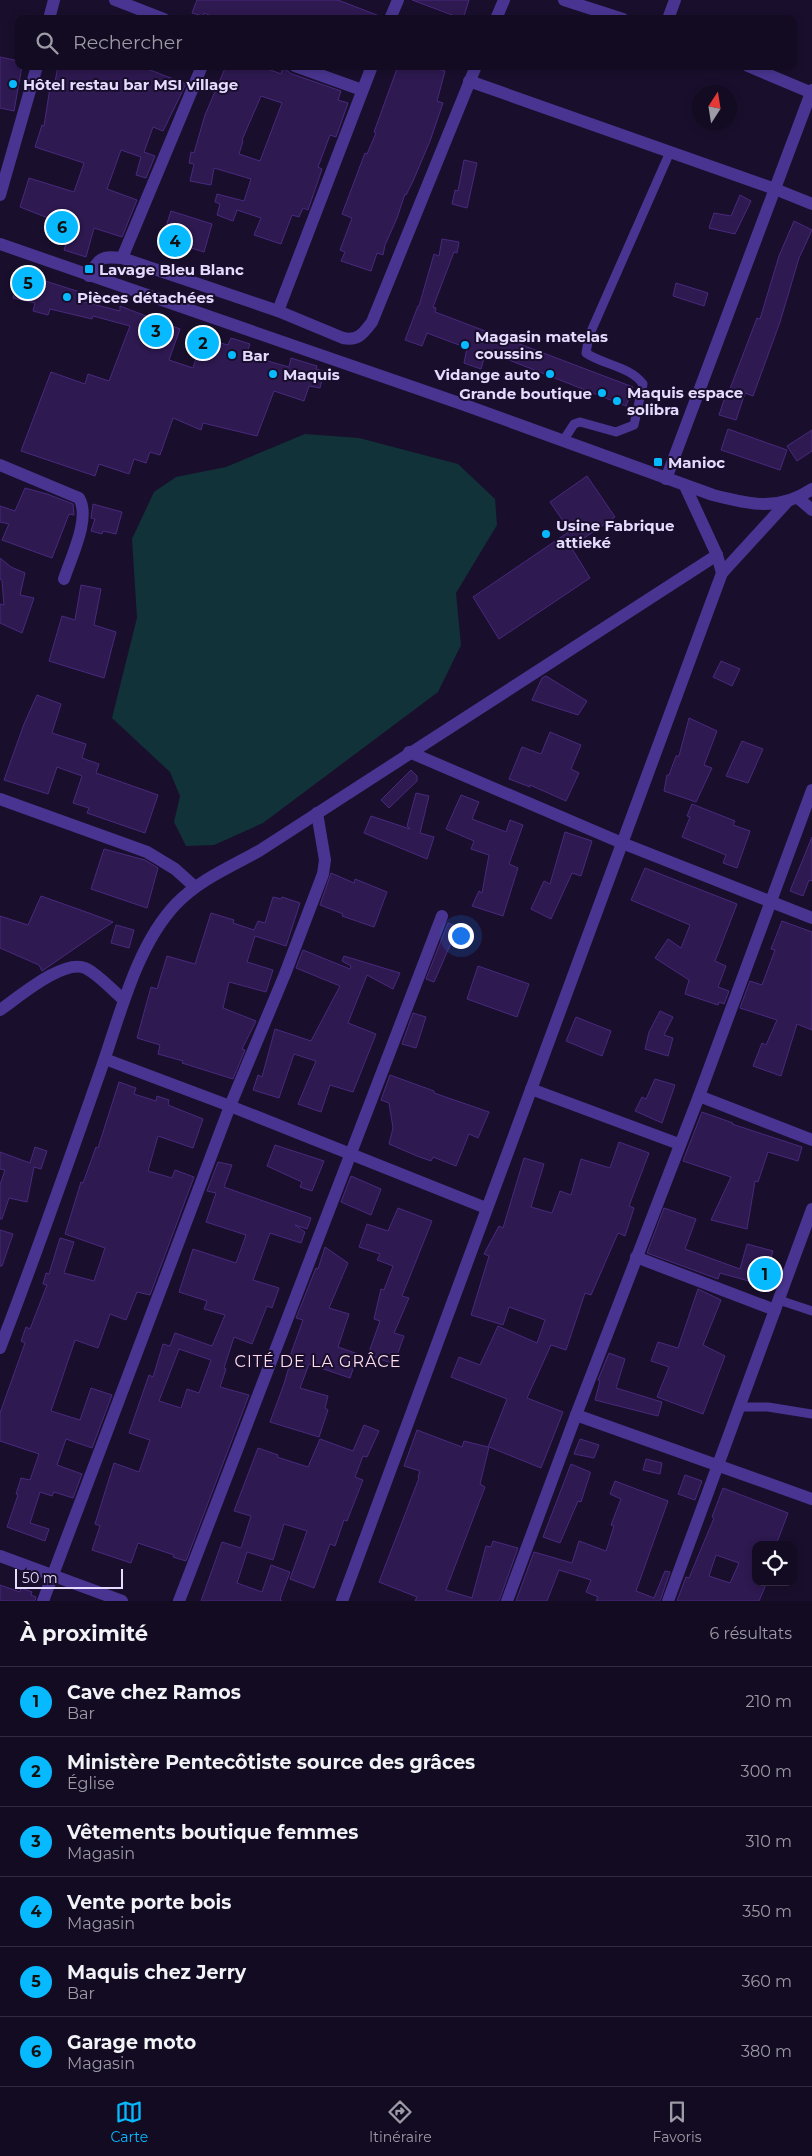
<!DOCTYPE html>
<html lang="fr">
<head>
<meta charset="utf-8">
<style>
  :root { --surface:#130b22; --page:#20192f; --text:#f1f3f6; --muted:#9d9ba5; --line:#322b40; --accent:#07baff }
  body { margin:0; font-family:Montserrat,sans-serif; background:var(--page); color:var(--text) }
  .controls { position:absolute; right:15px; bottom:15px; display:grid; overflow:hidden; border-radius:10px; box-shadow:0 2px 8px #0003 }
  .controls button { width:45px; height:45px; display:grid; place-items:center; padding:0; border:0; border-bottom:1px solid var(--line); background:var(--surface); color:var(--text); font:25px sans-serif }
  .compass { position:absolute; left:692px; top:85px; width:45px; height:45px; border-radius:50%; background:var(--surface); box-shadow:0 2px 8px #0003; rotate:12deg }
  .scale { position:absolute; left:15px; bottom:12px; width:108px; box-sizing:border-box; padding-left:5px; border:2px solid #e5dbff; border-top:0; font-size:14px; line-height:18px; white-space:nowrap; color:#e5dbff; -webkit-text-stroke:4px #190f2d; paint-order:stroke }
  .you { position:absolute; left:460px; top:935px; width:18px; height:18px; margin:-12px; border:4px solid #fff; border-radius:50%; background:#1a73e8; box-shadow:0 0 0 8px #1a73e833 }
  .badge { display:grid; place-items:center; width:32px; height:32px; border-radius:50%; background:var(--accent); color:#111; font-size:16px; font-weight:700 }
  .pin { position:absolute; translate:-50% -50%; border:2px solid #fff; box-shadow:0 1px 5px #0006 }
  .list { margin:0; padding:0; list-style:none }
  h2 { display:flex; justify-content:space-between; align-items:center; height:65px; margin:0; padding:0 20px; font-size:21px }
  h2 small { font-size:16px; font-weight:400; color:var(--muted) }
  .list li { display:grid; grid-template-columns:32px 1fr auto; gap:15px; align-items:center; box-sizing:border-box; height:70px; padding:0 20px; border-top:1px solid var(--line) }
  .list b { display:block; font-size:19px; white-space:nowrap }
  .list p { margin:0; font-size:16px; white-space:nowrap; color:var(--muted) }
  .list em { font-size:16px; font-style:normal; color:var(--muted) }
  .icon { flex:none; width:28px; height:28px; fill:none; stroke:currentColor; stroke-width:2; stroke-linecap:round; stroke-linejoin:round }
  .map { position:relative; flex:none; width:812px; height:1601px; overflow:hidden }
  .search { position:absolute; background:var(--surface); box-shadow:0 2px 8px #0003; left:15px; right:15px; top:15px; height:55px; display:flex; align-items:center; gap:12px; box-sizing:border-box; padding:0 18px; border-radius:10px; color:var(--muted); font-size:19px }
  .sheet { height:485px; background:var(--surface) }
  nav { display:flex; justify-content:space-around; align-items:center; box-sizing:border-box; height:70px; border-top:1px solid var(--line); background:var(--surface); font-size:14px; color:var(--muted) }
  nav a { display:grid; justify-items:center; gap:2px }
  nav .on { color:var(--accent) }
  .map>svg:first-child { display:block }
  .green { fill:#113238 }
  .building { fill:#2e1950; stroke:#49297e; fill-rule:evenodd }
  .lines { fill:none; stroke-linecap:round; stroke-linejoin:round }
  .service { stroke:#493591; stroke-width:9 }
  .minor { stroke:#493591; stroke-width:12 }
  .tertiary { stroke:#493591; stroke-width:12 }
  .poi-dot { fill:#07baff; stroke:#190f2d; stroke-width:2 }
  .labels { text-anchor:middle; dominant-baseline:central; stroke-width:4; stroke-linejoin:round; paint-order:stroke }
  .poi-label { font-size:15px; font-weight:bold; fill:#e5dbff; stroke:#190f2d; text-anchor:start }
  .neighbourhood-label { font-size:16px; letter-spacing:1px; fill:#ffdded; stroke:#190f2d }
</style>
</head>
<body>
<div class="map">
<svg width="812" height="1601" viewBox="0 0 812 1601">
  <rect width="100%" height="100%" fill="#190f2d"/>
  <polygon class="green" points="305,434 359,438 458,464 495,499 497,525 456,593 461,645 438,692 263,823 214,845 186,846 174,822 180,796 170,772 112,718 137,618 132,539 154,492 176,477 226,467"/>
  <g class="building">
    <polygon points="197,0 338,0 382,17 382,19 219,19 204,13 203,16 192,13"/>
    <polygon points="412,0 469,0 463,19"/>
    <polygon points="0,57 19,61 19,66 22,66 14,111 0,108"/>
    <polygon points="58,66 140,66 186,84 163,131 153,127 144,152 155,156 146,178 136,175 141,157 121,150 107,189 137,200 122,237 94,228 86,257 64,250 71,227 20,207 29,178 74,192 84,163 35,147 42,125 44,126 51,81 55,82"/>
    <path d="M226,66H260L281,74L283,68L292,74L341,91L338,100L348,103L336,137L330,135L318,167L322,169L308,210L303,208L299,217L292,215L281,244L254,235L261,218L237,210L233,221L217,215L220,204L215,202L217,194L244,201L251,179L214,168L211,185L190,181L194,164L189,163L191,152L194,153L205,115ZM261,96L282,103L260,161L239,154L243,141L242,140Z"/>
    <polygon points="398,66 434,66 434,68 445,71 437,101 443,103 430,141 413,181 406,195 405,194 397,218 385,245 383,255 377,253 371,271 341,261 345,252 340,250 352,218 342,214 365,153 367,154 376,133 374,132"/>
    <polygon points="464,160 477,163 467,208 452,204 455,190 458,191"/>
    <polygon points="740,195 751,201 735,234 709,228 714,213 731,216"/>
    <polygon points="171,211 212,224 204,252 162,239"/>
    <polygon points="794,221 812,230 799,258 780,322 753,396 745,393 736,420 719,415 726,394 728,394 757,318 760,319 779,256"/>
    <polygon points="442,239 459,242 457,253 454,252 433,307 436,308 435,312 633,387 626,406 486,351 481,369 464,363 467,348 427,333 422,346 405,340 418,306 419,306 434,254 439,256"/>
    <polygon points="20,273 83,293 81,301 120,311 120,306 180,329 169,360 193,368 202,338 228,345 231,338 250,344 246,355 289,367 291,358 317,366 316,369 324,371 320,388 309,386 304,401 274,391 257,436 203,423 201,430 173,418 160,455 150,452 146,463 134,459 129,474 99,464 95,476 21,451 51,372 85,384 88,374 109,381 130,326 93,316 92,319 50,309 48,315 33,311 35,303 13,298"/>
    <polygon points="676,283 708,293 704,306 673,296"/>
    <polygon points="728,429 787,450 780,470 721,450"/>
    <polygon points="812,430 812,451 797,461 787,446"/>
    <polygon points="587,476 615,517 571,547 590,578 499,639 473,597 570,531 550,502"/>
    <polygon points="25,488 47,494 73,504 74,515 69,514 52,558 2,540 9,524 0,522 0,506 15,511"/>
    <polygon points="93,504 122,512 116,534 103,531 102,534 91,531 95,519 91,518"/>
    <polygon points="0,558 11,567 25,573 20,595 34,598 22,633 0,623 0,604 4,605 2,580 0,579"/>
    <polygon points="81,585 101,589 94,625 116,632 104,678 49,661 62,616 75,620"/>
    <polygon points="721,661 740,669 732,686 713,677"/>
    <polygon points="546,676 587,701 578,715 532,700 542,678"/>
    <polygon points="37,695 61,704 52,733 86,744 82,758 99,764 96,773 158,795 145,833 87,813 89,808 73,803 82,776 57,767 48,794 4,780 24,724"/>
    <polygon points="689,718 717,731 704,765 712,768 696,802 664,791 667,775 669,775 676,756 679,756"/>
    <polygon points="550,732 581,745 571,769 579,773 566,801 530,785 530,787 509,779 522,747 541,754"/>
    <polygon points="742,741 763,749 748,783 726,776"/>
    <polygon points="411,770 417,776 417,781 389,808 381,800"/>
    <polygon points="416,793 429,796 420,833 434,837 427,859 364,833 371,816 410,829 407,826"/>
    <polygon points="461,795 479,802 472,819 506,832 510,820 523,825 509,864 518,868 503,916 472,906 479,891 482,893 489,855 471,849 474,841 446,829"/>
    <polygon points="692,804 735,821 733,825 750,831 737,868 723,863 726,855 682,837 690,817 687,816"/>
    <polygon points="565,832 592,841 581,876 572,873 551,919 531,909 544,881 550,884"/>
    <polygon points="812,837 812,881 809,880 803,896 790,891"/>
    <polygon points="104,849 145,860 158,868 147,908 91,889"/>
    <polygon points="645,868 737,904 715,961 726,966 718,987 729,991 724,1004 719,1002 718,1005 685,994 689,980 655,958 668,939 681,948 690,925 631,900"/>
    <polygon points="331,873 354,883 355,879 387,892 374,927 342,916 343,914 320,905"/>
    <polygon points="41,896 89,913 113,922 42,971 39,965 0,948 0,916 28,925"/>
    <polygon points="273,897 281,899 282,897 300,903 286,946 255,936 247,962 273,970 266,992 229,982 223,1008 256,1021 242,1049 245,1050 233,1079 182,1063 183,1061 158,1054 160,1045 137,1038 151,987 157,989 167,956 195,964 211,913 234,920 233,923 254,930 258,921 265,923"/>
    <polygon points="782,921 812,932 812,1030 797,1024 781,1076 753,1066 762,1043 766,1045 777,1020 740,1008 750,981 762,985 775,950 771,949"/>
    <polygon points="448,923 458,927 434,982 426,979"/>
    <polygon points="116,925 134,930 129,948 111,943"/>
    <polygon points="303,950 350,969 351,966 342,961 344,956 400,973 393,989 367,975 348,1023 376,1034 353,1092 330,1085 321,1112 298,1104 316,1061 294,1054 279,1098 253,1090 258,1075 262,1077 275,1029 311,1041 340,986 296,968"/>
    <polygon points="478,966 529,984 517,1017 467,999"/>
    <polygon points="660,1011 673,1017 664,1035 673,1038 668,1056 645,1049 649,1032"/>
    <polygon points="413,1013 426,1017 416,1048 402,1044"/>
    <polygon points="576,1017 611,1031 602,1056 566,1041"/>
    <polygon points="390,1075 434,1091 434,1093 489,1112 478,1138 469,1134 456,1166 433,1157 431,1161 417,1156 389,1144 393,1128 389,1103 381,1100"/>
    <polygon points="655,1079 675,1085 662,1123 635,1111 642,1097 646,1099"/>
    <polygon points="119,1082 136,1088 134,1094 156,1101 157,1096 169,1100 168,1105 203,1119 193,1148 158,1136 148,1171 172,1178 175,1170 194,1177 150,1295 137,1292 126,1320 110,1314 98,1348 75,1340 51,1411 80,1420 91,1388 112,1395 92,1448 66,1439 57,1465 82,1474 73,1498 54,1492 52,1496 40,1492 30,1523 49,1529 45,1541 7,1527 18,1495 16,1494 21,1478 30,1480 39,1454 0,1441 0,1413 25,1343 21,1341 26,1327 30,1329 47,1285 43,1284 46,1273 49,1274 60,1238 74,1242 64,1273 94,1281 105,1248 65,1234 81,1182 83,1183 96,1147 98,1148"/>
    <polygon points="702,1112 733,1123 732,1124 802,1147 798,1161 768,1152 758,1182 755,1181 747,1229 711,1220 731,1177 683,1161"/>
    <polygon points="619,1142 649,1153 629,1206 634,1208 625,1236 618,1233 591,1295 585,1293 566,1350 551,1345 527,1398 563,1412 541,1468 489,1447 480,1484 485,1487 446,1590 472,1598 486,1546 491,1547 493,1541 518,1548 499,1601 415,1601 417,1597 379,1582 419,1478 418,1477 420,1471 404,1466 417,1430 462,1447 464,1441 488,1447 507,1399 451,1377 459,1357 480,1365 498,1326 537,1343 545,1320 509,1307 503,1325 471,1315 489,1256 484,1254 499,1226 503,1228 524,1158 544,1164 531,1207 552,1213 560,1191 571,1195 581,1159 610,1168"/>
    <polygon points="275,1145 324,1161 312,1191 300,1187 302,1182 267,1166"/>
    <polygon points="35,1147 47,1151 41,1169 34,1167 27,1202 9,1198 2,1219 0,1219 0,1185 5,1170 0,1169 0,1152 30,1163"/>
    <path d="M218,1162L232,1165L224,1187L311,1218L307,1229L295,1225L305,1232L301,1243L270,1233L253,1280L279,1288L272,1308L267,1306L252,1344L234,1337L224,1368L226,1369L220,1387L249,1395L186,1561L173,1557L174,1555L138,1543L131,1563L92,1550L100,1526L95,1524L114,1463L139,1472L150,1440L129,1433L149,1375L153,1377L163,1344L170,1346L175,1333L212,1346L225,1315L204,1309L207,1301L179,1292L193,1249L236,1263L246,1235L206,1222L216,1193L207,1191ZM179,1349L211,1360L199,1393L187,1389L181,1408L159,1401Z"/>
    <polygon points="351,1176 381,1189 371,1215 341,1202"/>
    <polygon points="398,1208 432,1221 402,1296 409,1298 394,1333 404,1336 394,1364 368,1355 380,1321 374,1319 381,1289 384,1290 393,1266 377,1260 380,1254 359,1247 367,1224 388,1231"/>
    <polygon points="664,1208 696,1219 685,1249 740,1269 747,1244 773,1251 763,1285 720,1273 718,1279 647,1253"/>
    <polygon points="0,1230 13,1234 2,1266 0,1266"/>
    <polygon points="325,1247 348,1263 329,1308 349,1314 338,1347 358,1354 350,1378 309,1364 300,1388 328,1396 325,1408 328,1410 319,1437 270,1422 284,1384 291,1360 289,1359 303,1320 296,1318 316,1268 318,1269"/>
    <polygon points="698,1289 721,1300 703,1345 725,1356 703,1414 657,1397 669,1367 651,1361 658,1342 678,1348"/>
    <polygon points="609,1353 625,1359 616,1388 662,1402 658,1416 595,1400 600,1381 598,1380"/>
    <polygon points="364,1425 379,1431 367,1457 363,1456 355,1477 363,1480 347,1521 344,1520 335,1546 330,1544 314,1588 290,1579 307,1531 284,1524 273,1560 247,1552 237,1583 262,1592 271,1565 290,1572 280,1599 282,1601 201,1601 222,1542 241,1548 251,1516 234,1511 258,1448 278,1455 277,1457 308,1467 320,1439 353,1451"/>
    <polygon points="580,1439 599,1445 594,1458 574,1454"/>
    <polygon points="646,1459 662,1463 660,1474 643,1470"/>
    <polygon points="571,1464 590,1472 590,1474 581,1502 578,1501 560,1543 543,1537"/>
    <polygon points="685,1475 702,1481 695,1500 678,1494"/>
    <polygon points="615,1481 668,1501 636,1591 654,1598 665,1571 670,1572 660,1601 596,1601 598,1597 586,1592 591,1580 559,1570 547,1601 516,1601 534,1552 572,1563 579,1541 606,1551 614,1526 611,1525 621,1499 610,1494"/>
    <path d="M723,1488L788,1513L776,1545H756V1582H767L759,1601H677L686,1577L689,1578L714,1518L712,1517ZM716,1555L739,1563L730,1583L709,1576Z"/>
    <polygon points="0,1585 20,1592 21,1588 32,1592 31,1595 36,1597 35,1601 0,1601"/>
  </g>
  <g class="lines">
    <g class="service">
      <path d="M563,441L574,424L580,422L616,432L634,425L643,384C630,366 603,365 586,353L589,336L670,152"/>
      <polyline points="779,1300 812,1311"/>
      <polyline points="740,1407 768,1407 812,1414"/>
    </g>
    <g class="minor">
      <polyline points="115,0 164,19"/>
      <polyline points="564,0 623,19"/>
      <polyline points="49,19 54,0"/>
      <polyline points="390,19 398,0"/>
      <polyline points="496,19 504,0"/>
      <polyline points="668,19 675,0"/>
      <polyline points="295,66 362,90"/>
      <polyline points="748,66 812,93"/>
      <polyline points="469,81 775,189 812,204"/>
      <polyline points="0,195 37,66"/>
      <polyline points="122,258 278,311 372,66"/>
      <path d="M89,276C100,257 101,256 122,258L202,66"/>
      <path d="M278,311L343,338C358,341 363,334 372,322L476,66"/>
      <path d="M0,465L79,498C91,518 71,557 64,579"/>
      <polyline points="666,479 812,90"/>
      <polyline points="798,498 812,510"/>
      <polyline points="722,573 787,502"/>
      <polyline points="409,752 622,843 812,918"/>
      <polyline points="0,799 147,852 175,869 195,887"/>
      <path d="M0,1010C19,997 63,959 85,968C97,973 113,991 124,1000"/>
      <polyline points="105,1059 230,1106 486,1208"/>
      <polyline points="531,1089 679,1144"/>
      <polyline points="699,1096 812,1140"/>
      <polyline points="636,1257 775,1310"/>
      <path d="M0,1348C35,1258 67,1166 99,1075C119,1020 135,947 176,904C199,880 230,867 259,851L717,555"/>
      <polyline points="576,1415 812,1499"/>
      <polyline points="0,1556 122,1601"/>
      <polyline points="43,1601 230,1106 285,974 323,874 325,860 317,813"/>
      <polyline points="179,1601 442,916"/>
      <polyline points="342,1601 722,573 717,555 685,486"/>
      <polyline points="507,1601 576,1415 699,1096 812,790"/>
      <polyline points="668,1601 812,1209"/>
    </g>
    <path class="tertiary" d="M0,244L459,403L713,495C750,504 778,512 812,489"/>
  </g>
  <g class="poi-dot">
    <circle cx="13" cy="84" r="5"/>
    <rect x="84" y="264" width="10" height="10" rx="2.5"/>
    <circle cx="67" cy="297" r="5"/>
    <circle cx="465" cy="345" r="5"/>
    <circle cx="232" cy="355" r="5"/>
    <circle cx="273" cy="374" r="5"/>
    <circle cx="550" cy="374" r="5"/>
    <circle cx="602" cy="393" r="5"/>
    <circle cx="617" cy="401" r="5"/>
    <rect x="653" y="457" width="10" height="10" rx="2.5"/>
    <circle cx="546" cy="534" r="5"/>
  </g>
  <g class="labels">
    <g class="poi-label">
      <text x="23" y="84">Hôtel restau bar MSI village</text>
      <text x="99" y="269">Lavage Bleu Blanc</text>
      <text x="77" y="297">Pièces détachées</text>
      <text x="475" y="336">Magasin matelas<tspan x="475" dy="17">coussins</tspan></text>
      <text x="242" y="355">Bar</text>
      <text x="283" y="374">Maquis</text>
      <text x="540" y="374" text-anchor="end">Vidange auto</text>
      <text x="627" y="392">Maquis espace<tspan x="627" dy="17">solibra</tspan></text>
      <text x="592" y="393" text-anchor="end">Grande boutique</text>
      <text x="668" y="462">Manioc</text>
      <text x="556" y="525">Usine Fabrique<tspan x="556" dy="17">attieké</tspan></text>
    </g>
    <g class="neighbourhood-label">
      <text x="318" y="1361">CITÉ DE LA GRÂCE</text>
    </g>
  </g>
</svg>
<div class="controls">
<button><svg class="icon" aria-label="locate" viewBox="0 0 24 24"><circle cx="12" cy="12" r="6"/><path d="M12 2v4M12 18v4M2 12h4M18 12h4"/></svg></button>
</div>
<svg class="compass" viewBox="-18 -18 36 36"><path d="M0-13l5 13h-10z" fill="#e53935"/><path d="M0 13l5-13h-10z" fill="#9d9ba5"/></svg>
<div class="scale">50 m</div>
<div class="you"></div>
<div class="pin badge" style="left:765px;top:1274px">1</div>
<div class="pin badge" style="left:203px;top:343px">2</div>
<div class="pin badge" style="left:156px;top:331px">3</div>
<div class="pin badge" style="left:175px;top:241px">4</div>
<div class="pin badge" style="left:28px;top:283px">5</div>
<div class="pin badge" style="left:62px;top:227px">6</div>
<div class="search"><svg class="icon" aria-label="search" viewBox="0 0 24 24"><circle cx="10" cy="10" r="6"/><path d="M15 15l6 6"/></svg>Rechercher</div>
</div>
<section class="sheet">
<h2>À proximité<small>6 résultats</small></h2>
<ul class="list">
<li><span class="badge">1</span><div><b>Cave chez Ramos</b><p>Bar</p></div><em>210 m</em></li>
<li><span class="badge">2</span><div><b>Ministère Pentecôtiste source des grâces</b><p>Église</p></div><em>300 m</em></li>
<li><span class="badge">3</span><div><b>Vêtements boutique femmes</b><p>Magasin</p></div><em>310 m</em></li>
<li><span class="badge">4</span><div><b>Vente porte bois</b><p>Magasin</p></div><em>350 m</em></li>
<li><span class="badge">5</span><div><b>Maquis chez Jerry</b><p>Bar</p></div><em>360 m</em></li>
<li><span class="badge">6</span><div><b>Garage moto</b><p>Magasin</p></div><em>380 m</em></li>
</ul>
</section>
<nav>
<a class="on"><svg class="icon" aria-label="map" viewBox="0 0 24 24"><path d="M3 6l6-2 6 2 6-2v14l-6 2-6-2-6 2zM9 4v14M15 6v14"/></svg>Carte</a>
<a><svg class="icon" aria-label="directions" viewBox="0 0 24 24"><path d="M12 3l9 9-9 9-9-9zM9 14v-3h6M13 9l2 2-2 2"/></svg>Itinéraire</a>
<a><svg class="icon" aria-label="saved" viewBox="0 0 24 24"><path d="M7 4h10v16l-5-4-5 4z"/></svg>Favoris</a>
</nav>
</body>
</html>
